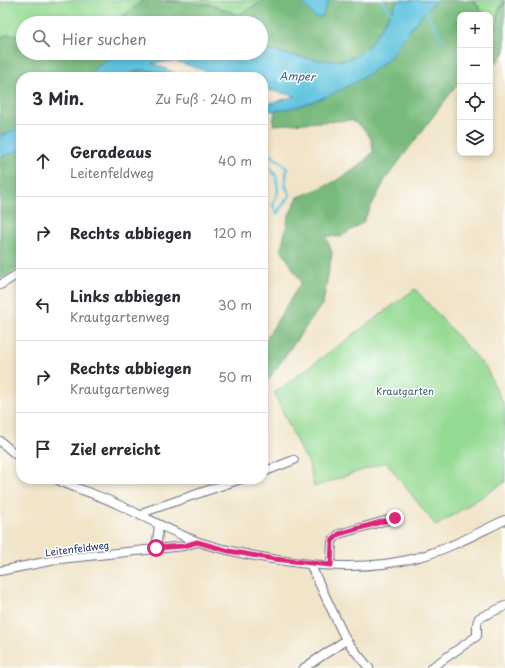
<!DOCTYPE html>
<html lang="de">
<head>
<meta charset="utf-8">
<style>
  :root { --surface:#fff; --page:#f2f2f3; --text:#2b2b33; --muted:#7c7c81; --line:#e1e1e2 }
  body { margin:0; font-family:"Playpen Sans",sans-serif; background:var(--page); color:var(--text) }
  .controls { position:absolute; right:12px; top:12px; display:grid; overflow:hidden; border-radius:8px; box-shadow:0 2px 6px #0003 }
  .controls button { width:36px; height:36px; display:grid; place-items:center; padding:0; border:0; border-bottom:1px solid var(--line); background:var(--surface); color:var(--text); font:20px sans-serif }
  .stop { position:absolute; width:12px; height:12px; margin:-9px; border:3px solid #db2777; border-radius:50%; background:#fff }
  .stop.end { background:#db2777; border-color:#fff; box-shadow:0 1px 4px #0008 }
  .list { margin:0; padding:0; list-style:none }
  h2 { display:flex; justify-content:space-between; align-items:center; height:52px; margin:0; padding:0 16px; font-size:17px }
  h2 small { font-size:13px; font-weight:400; color:var(--muted) }
  .list li { display:grid; grid-template-columns:26px 1fr auto; gap:12px; align-items:center; box-sizing:border-box; height:72px; padding:0 16px; border-top:1px solid var(--line) }
  .list b { display:block; font-size:15px; white-space:nowrap }
  .list p { margin:0; font-size:13px; white-space:nowrap; color:var(--muted) }
  .list em { font-size:13px; font-style:normal; color:var(--muted) }
  .icon { flex:none; width:22px; height:22px; fill:none; stroke:currentColor; stroke-width:2; stroke-linecap:round; stroke-linejoin:round }
  .map { position:relative; flex:none; width:505px; height:668px; overflow:hidden }
  .search { position:absolute; background:var(--surface); box-shadow:0 2px 6px #0003; left:16px; top:16px; width:252px; height:44px; display:flex; align-items:center; gap:10px; box-sizing:border-box; padding:0 14px; border-radius:22px; color:var(--muted); font-size:15px }
  .panel { position:absolute; background:var(--surface); box-shadow:0 2px 6px #0003; left:16px; top:72px; width:252px; height:412px; border-radius:16px }
  .map>svg:first-child { display:block }
  .green { fill:#95da93; stroke:#588478 }
  .forest { fill:#78ba7d; stroke:#4a746e }
  .water { fill:#60c4de; stroke:#3e7a9e }
  .lines { fill:none; stroke-linecap:round; stroke-linejoin:round }
  .stream { stroke:#60c4de; stroke-width:2.5 }
  .minor-casing { stroke:#666e83; stroke-width:10 }
  .minor { stroke:#fff; stroke-width:8 }
  .route { stroke:#db2777; stroke-width:5 }
  .labels { text-anchor:middle; dominant-baseline:central; stroke-width:3; stroke-linejoin:round; paint-order:stroke }
  .park-label { font-size:10px; fill:#40626e; stroke:#fff }
  .street-label { font-size:10px; fill:#1b2f5e; stroke:#fff }
  .water-label { font-size:11px; font-style:italic; fill:#305c84; stroke:#fff }
</style>
</head>
<body>
<div class="map">
<svg width="505" height="668" viewBox="0 0 505 668">
  <rect width="100%" height="100%" fill="#fff"/>
  <filter id="ink" filterUnits="userSpaceOnUse"><feTurbulence type="fractalNoise" baseFrequency=".025" numOctaves="2"/><feDisplacementMap in="SourceGraphic" scale="8" xChannelSelector="R" yChannelSelector="G"/><feConvolveMatrix kernelMatrix="1 2 1 2 8 2 1 2 1" color-interpolation-filters="sRGB"/></filter>
  <filter id="wash" filterUnits="userSpaceOnUse"><feTurbulence type="fractalNoise" baseFrequency=".012" numOctaves="4" result="noise"/><feDisplacementMap in="SourceGraphic" scale="16" xChannelSelector="R" yChannelSelector="G"/><feGaussianBlur stdDeviation="0.9" result="paint"/><feColorMatrix in="noise" values="0 0 0 0 0 0 0 0 0 0 0 0 0 0 0 0 0 1.4 0 .05"/><feComposite in="paint" operator="in"/></filter>
  <g filter="url(#wash)">
    <rect width="100%" height="100%" fill="#f1e4c8"/>
    <g class="green">
      <polygon points="11,0 144,0 113,23 23,23 23,34 7,35 0,38 0,3"/>
      <polygon points="165,0 264,0 238,15 210,4 182,3"/>
      <polygon points="473,0 505,0 498,11 497,31 490,22 490,15 485,15"/>
      <polygon points="415,289 486,368 505,407 505,482 436,526 386,462 314,487 308,461 301,451 274,393"/>
    </g>
    <g class="forest">
      <path d="M144,0L210,4L238,15L264,0H398C389,15 373,45 358,55C336,69 286,53 261,49V23H113Z"/>
      <path d="M436,0H473L485,15H460V84L456,86L385,180L363,222L341,237L326,236L332,253L323,303L263,387V340L266,339L301,282L281,249L289,215L298,197C330,185 349,177 373,152C373,135 365,130 352,120L273,125L275,111L314,101L348,86L386,60L424,11Z"/>
      <polygon points="505,2 505,52 497,62 490,66 490,22 497,30 498,11"/>
      <polygon points="23,34 23,53 126,53 109,58 84,77 21,77 21,125 15,130 0,136 0,38 7,35"/>
      <polygon points="139,70 161,72 171,77 125,77"/>
      <polygon points="21,150 21,267 0,279 0,157"/>
    </g>
    <g class="water">
      <polygon points="305,0 329,0 322,17 314,17 302,2"/>
      <path d="M398,0H436C422,13 411,29 399,44C395,50 391,56 386,61C356,86 302,112 263,111V105L296,96L263,89V77H224L175,61L152,63L184,77H171L161,72L139,70L125,77H84L109,58L126,53H261V49C286,53 336,69 358,55C373,45 389,15 398,0Z"/>
      <polygon points="21,125 21,150 0,157 0,136 15,130"/>
    </g>
    <g class="lines">
      <g class="stream">
        <polyline points="381,0 392,14"/>
        <polyline points="424,7 442,40"/>
        <polyline points="263,120 267,164 276,176 278,191 273,205 277,214"/>
        <polyline points="265,152 280,161 287,169 285,185 290,195 277,213"/>
      </g>
    </g>
  </g>
  <g filter="url(#ink)">
    <g class="lines">
      <g class="minor-casing">
        <g id="minor">
          <polyline points="0,285 21,272"/>
          <polyline points="0,441 21,459"/>
          <polyline points="263,472 294,460"/>
          <path d="M56,479C75,489 97,494 117,504C144,516 169,531 196,541C215,548 235,552 255,556C308,566 366,572 419,557C449,549 477,533 505,520"/>
          <polyline points="141,516 147,511 241,479"/>
          <polyline points="156,549 159,526"/>
          <polyline points="310,564 346,640 369,668"/>
          <polyline points="331,565 332,541 339,534 395,518"/>
          <polyline points="0,571 60,559 184,546 197,542"/>
          <polyline points="304,668 346,640"/>
          <polyline points="431,668 477,636 477,623 479,618 505,606"/>
        </g>
      </g>
      <use href="#minor" class="minor"/>
    </g>
  </g>
  <g class="lines" filter="url(#ink)">
    <polyline class="route" points="156,548 184,546 197,542 229,551 274,559 331,565 332,541 339,534 395,518"/>
  </g>
  <g class="labels">
    <g class="park-label">
      <text x="405" y="390">Krautgarten</text>
    </g>
    <g class="street-label">
      <text transform="translate(77 548) rotate(-7)">Leitenfeldweg</text>
    </g>
    <g class="water-label">
      <text transform="translate(297 76) rotate(1)">Amper</text>
    </g>
  </g>
</svg>
<div class="controls">
<button>+</button>
<button>−</button>
<button><svg class="icon" aria-label="locate" viewBox="0 0 24 24"><circle cx="12" cy="12" r="6"/><path d="M12 2v4M12 18v4M2 12h4M18 12h4"/></svg></button>
<button><svg class="icon" aria-label="layers" viewBox="0 0 24 24"><path d="M12 4l9 5-9 5-9-5zM3 14l9 5 9-5"/></svg></button>
</div>
<div class="stop" style="left:156px;top:548px"></div>
<div class="stop end" style="left:395px;top:518px"></div>
<div class="search"><svg class="icon" aria-label="search" viewBox="0 0 24 24"><circle cx="10" cy="10" r="6"/><path d="M15 15l6 6"/></svg>Hier suchen</div>
<section class="panel">
<h2>3 Min.<small>Zu Fuß · 240 m</small></h2>
<ul class="list">
<li><svg class="icon" aria-label="ahead" viewBox="0 0 24 24"><path d="M12 20V5M6 11l6-6 6 6"/></svg><div><b>Geradeaus</b><p>Leitenfeldweg</p></div><em>40 m</em></li>
<li><svg class="icon" aria-label="right" viewBox="0 0 24 24"><path d="M7 20v-9h11M14 6l5 5-5 5"/></svg><div><b>Rechts abbiegen</b></div><em>120 m</em></li>
<li><svg class="icon" aria-label="left" viewBox="0 0 24 24"><path d="M17 20v-9H6M10 6l-5 5 5 5"/></svg><div><b>Links abbiegen</b><p>Krautgartenweg</p></div><em>30 m</em></li>
<li><svg class="icon" aria-label="right" viewBox="0 0 24 24"><path d="M7 20v-9h11M14 6l5 5-5 5"/></svg><div><b>Rechts abbiegen</b><p>Krautgartenweg</p></div><em>50 m</em></li>
<li><svg class="icon" aria-label="arrive" viewBox="0 0 24 24"><path d="M6 21V4h12l-3 4 3 4H6"/></svg><div><b>Ziel erreicht</b></div></li>
</ul>
</section>
</div>
</body>
</html>
